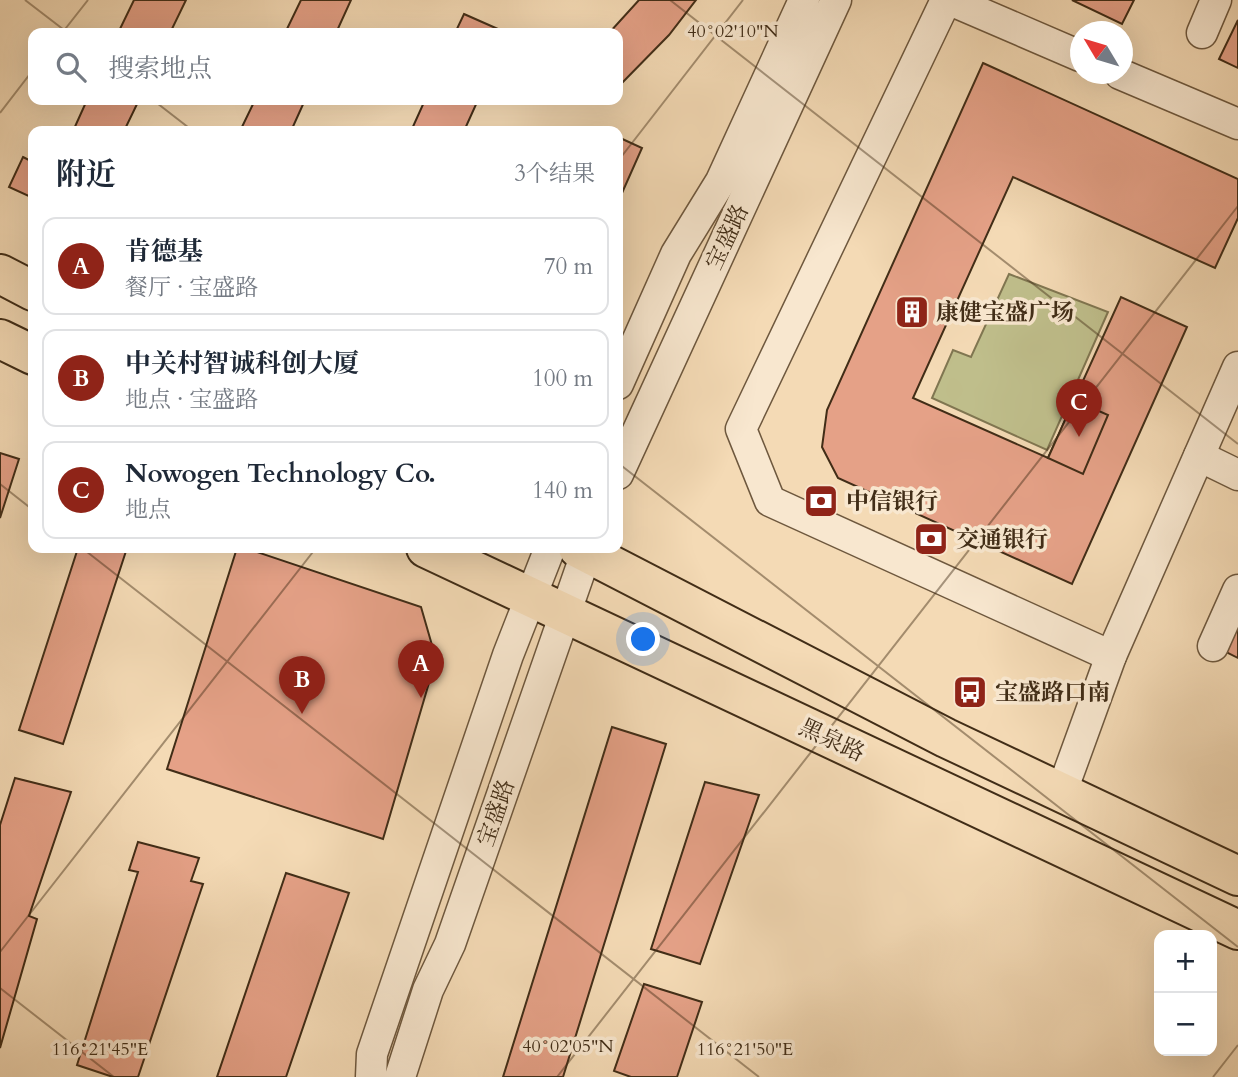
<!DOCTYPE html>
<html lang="zh">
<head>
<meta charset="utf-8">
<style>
  :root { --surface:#fff; --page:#f2f2f3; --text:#1f2937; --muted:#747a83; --line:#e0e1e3; --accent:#8f2418 }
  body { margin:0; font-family:Cardo,"Noto Serif SC",serif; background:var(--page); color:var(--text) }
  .controls { position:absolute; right:21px; bottom:21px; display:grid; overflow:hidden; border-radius:14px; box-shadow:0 7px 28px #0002 }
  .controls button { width:63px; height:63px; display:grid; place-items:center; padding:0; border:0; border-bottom:2px solid var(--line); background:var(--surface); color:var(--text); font:35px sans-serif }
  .compass { position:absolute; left:1070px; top:21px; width:63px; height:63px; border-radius:50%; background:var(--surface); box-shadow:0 7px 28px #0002; rotate:308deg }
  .you { position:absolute; left:644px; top:640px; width:24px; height:24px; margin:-18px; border:5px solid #fff; border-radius:50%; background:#1a73e8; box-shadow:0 0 0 10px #1a73e833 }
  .badge { display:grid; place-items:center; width:46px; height:46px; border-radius:50%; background:var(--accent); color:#fff; font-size:23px; font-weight:700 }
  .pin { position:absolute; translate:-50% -58px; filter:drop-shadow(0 2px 4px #0008) }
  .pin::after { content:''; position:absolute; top:37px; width:24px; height:21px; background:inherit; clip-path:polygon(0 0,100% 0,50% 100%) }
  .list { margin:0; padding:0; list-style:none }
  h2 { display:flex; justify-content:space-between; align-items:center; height:91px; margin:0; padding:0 28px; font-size:30px }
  h2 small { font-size:23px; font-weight:400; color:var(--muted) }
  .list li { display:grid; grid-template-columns:46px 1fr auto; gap:21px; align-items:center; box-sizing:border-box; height:98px; margin:0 14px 14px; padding:0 14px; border:2px solid var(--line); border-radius:14px }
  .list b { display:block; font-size:26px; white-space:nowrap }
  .list p { margin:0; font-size:23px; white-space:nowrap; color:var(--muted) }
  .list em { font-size:23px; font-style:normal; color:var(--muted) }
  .icon { flex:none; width:38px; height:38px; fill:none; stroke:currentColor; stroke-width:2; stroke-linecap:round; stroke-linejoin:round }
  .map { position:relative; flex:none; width:1238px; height:1077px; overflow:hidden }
  .search { position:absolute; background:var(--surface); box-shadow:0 7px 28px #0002; left:28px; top:28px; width:595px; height:77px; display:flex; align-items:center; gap:18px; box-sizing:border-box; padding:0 24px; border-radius:14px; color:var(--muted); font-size:26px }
  .panel { position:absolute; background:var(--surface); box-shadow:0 7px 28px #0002; left:28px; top:126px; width:595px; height:427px; border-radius:14px }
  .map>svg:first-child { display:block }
  .green { fill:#bfbe8b; stroke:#807651; stroke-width:2 }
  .building { fill:#e5a187; stroke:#412d17; stroke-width:2 }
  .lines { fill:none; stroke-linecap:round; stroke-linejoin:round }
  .minor-casing { stroke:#6e583e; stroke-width:33 }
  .major-casing { stroke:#412d17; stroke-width:42 }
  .minor { stroke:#f8e7cf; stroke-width:30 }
  .major { stroke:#f4dab5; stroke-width:38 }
  .ticks { fill:none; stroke:#412d17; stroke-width:2; stroke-opacity:0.45 }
  .labels { text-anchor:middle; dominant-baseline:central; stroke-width:7; stroke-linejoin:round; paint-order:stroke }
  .street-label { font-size:23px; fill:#412d17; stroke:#f8e7cf }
  .poi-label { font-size:23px; font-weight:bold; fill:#412d17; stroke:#f8e7cf; text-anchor:start }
  .ticks-label { font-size:18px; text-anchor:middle; fill:#412d17; stroke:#f8e7cf; stroke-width:7; stroke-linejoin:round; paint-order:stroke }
</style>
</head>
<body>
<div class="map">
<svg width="1238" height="1077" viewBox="0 0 1238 1077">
  <rect width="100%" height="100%" fill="#f4dab5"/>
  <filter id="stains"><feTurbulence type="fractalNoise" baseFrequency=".00286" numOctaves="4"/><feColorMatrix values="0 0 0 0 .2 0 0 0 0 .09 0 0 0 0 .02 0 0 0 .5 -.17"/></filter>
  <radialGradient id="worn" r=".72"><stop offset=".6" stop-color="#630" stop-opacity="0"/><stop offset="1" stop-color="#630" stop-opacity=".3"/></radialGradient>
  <polygon class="green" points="1009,274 1108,312 1047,450 932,398 953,350 971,357"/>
  <g class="building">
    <polygon points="134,0 186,0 170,33 118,33"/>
    <polygon points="301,0 351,0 336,33 285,33"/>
    <polygon points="639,0 696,0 669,35 618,87 618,33 609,33"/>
    <polygon points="1072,0 1134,0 1122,24"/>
    <polygon points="464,14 507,33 455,33"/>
    <polygon points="1238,20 1238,68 1219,59"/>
    <polygon points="983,63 1238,179 1238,218 1215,268 1013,177 913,398 1048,458 1121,297 1187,327 1072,584 838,478 822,447 827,410"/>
    <polygon points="87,100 139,100 124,131 73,131"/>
    <polygon points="255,100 305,100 291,131 240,131"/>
    <polygon points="425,100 478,100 464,131 411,131"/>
    <polygon points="618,137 642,148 618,202"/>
    <polygon points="23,157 33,162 33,198 9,187"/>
    <polygon points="1074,400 1108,415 1083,474 1048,458"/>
    <polygon points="0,453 19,459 0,518"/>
    <polygon points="78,548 127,548 63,744 19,730"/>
    <polygon points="237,548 245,548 421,607 436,659 383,839 167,769"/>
    <polygon points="1238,608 1238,658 1220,649"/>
    <polygon points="612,727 666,744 563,1077 503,1077"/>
    <polygon points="15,778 71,792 29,916 37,919 0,1048 0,825"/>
    <polygon points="705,782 759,795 700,964 651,949"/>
    <polygon points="138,842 199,858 191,881 203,884 138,1077 113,1077 77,1065 138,872 129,870"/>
    <polygon points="286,873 349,893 286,1077 217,1077"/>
    <polygon points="644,984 702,1002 677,1077 631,1077 614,1071"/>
  </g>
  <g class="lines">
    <g class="minor-casing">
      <g id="minor">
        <polyline points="946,0 741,429 770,501 1111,656"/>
        <polyline points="950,0 1080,56"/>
        <polyline points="1202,33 1216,0"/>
        <polyline points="1120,74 1238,124"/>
        <polyline points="618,384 676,254 721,181 804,0"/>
        <polyline points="1199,456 1238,475"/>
        <polyline points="618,474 836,0"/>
        <polyline points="1213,646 1238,590"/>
        <polyline points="1062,791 1111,656 1238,367"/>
        <polyline points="371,1077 372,1054 508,655 550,548"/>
        <polyline points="400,1077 428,990 450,944 588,548"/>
      </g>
    </g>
    <g class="major-casing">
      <g id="major">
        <polyline points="0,274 33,291"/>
        <polyline points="0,339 33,355"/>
        <polyline points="426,548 1238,930"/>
        <polyline points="578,548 946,738 1238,876"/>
      </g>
    </g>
    <use href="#minor" class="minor"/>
    <use href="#major" class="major"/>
  </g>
  <path class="ticks" d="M25,0L68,33M670,0L1238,444M62,33L88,0M153,100L193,131M0,113L33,70M618,161L743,0M618,463L1238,947M0,484L33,510M82,548L759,1077M0,952L316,548M0,988L114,1077M557,1077L1238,206M1213,1077L1238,1045"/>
  <defs>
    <g id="building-square" transform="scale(1.75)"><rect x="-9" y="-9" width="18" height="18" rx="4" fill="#8f2418" stroke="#f8e7cf"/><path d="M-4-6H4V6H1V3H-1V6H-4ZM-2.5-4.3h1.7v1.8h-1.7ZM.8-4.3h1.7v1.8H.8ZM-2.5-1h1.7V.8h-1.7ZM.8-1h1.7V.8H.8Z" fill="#fff"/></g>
    <g id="bank-square" transform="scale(1.75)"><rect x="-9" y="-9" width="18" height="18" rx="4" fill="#8f2418" stroke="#f8e7cf"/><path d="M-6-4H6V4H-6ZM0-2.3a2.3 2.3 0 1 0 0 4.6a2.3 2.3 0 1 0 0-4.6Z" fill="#fff"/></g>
    <g id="bus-square" transform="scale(1.75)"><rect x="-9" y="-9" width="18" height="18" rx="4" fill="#8f2418" stroke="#f8e7cf"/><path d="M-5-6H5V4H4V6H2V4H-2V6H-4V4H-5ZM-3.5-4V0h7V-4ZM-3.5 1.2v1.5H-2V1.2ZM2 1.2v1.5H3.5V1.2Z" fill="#fff"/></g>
  </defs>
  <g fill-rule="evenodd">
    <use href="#building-square" x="912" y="312"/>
    <use href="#bank-square" x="821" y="501"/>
    <use href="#bank-square" x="931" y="539"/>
    <use href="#bus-square" x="970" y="692"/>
  </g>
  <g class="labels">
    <g class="street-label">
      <text transform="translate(727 237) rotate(-65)">宝盛路</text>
      <text transform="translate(832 740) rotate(25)">黑泉路</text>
      <text transform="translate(496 813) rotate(-71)">宝盛路</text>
    </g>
    <g class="poi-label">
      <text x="936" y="312">康健宝盛广场</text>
      <text x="846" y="501">中信银行</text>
      <text x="956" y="539">交通银行</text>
      <text x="995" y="692">宝盛路口南</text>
    </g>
  </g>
  <g class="ticks-label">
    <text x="733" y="37">40°02'10"N</text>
    <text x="568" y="1052">40°02'05"N</text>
    <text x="100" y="1055">116°21'45"E</text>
    <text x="745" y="1055">116°21'50"E</text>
  </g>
  <rect width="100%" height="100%" filter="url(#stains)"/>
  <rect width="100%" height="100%" fill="url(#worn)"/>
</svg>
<div class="controls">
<button>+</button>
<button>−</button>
</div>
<svg class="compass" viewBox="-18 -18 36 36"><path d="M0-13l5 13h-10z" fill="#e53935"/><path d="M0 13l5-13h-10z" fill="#747a83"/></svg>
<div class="you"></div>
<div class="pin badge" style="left:421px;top:698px">A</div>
<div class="pin badge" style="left:302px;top:714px">B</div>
<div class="pin badge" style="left:1079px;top:437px">C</div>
<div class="search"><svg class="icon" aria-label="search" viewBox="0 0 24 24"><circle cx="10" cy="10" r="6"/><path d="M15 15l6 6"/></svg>搜索地点</div>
<section class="panel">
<h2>附近<small>3个结果</small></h2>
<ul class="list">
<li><span class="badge">A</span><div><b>肯德基</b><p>餐厅 · 宝盛路</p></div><em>70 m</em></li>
<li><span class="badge">B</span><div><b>中关村智诚科创大厦</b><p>地点 · 宝盛路</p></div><em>100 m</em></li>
<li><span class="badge">C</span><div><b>Nowogen Technology Co.</b><p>地点</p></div><em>140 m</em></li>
</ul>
</section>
</div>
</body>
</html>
